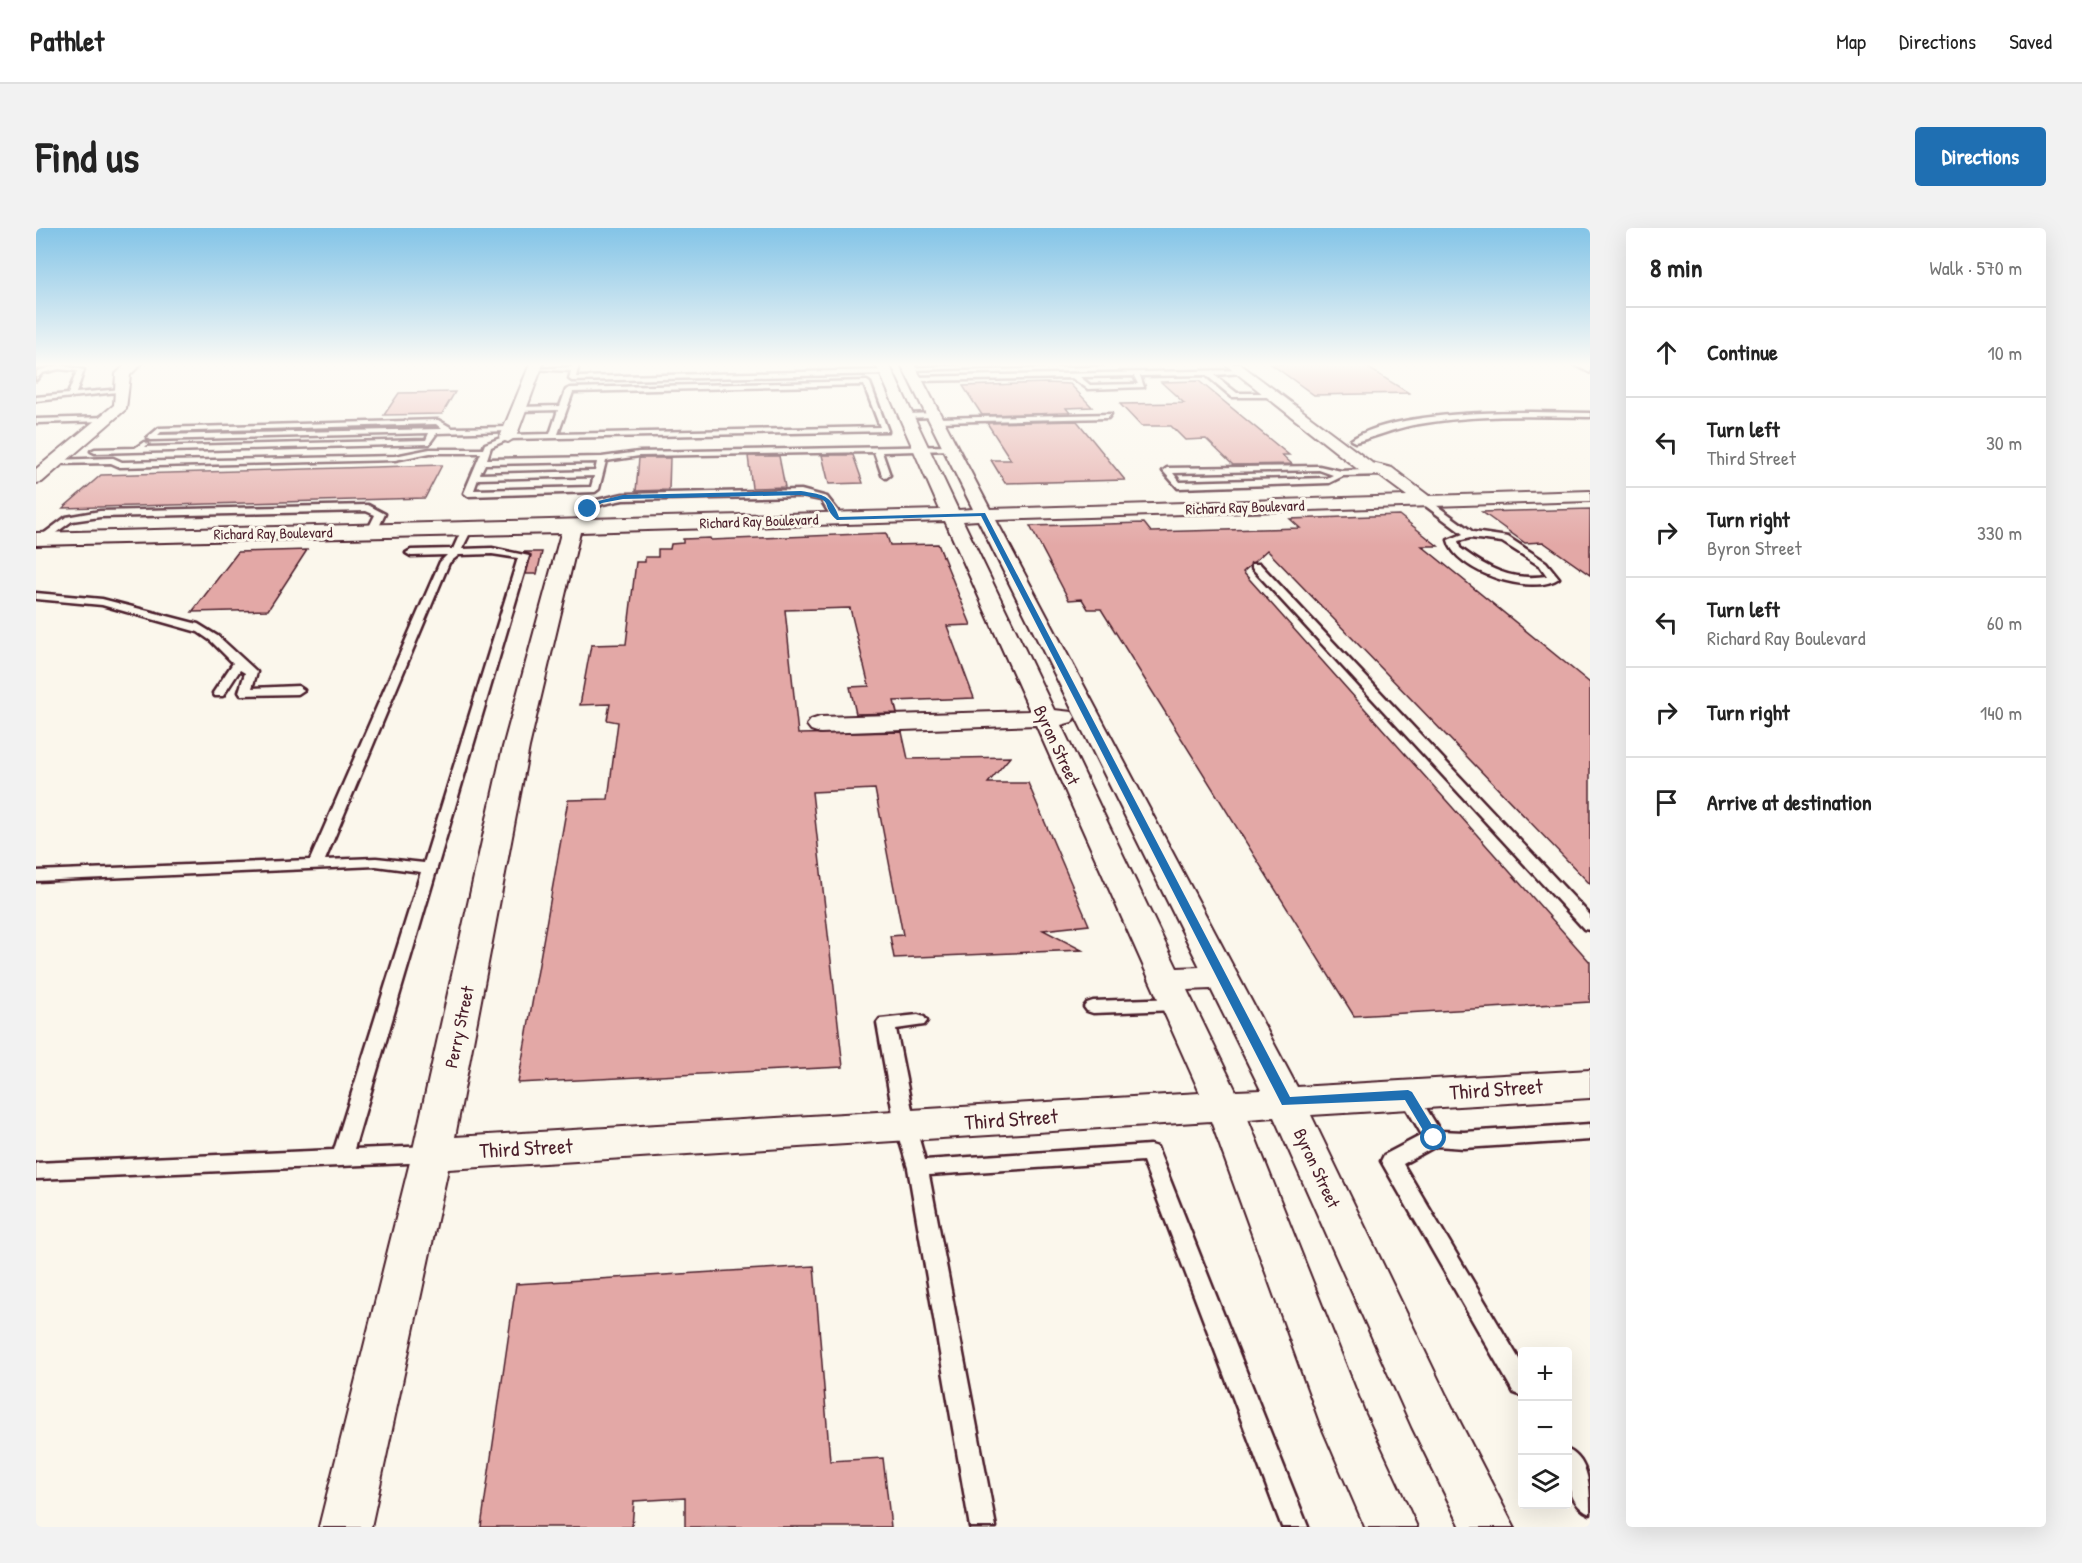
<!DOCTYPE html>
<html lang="en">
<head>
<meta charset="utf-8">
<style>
  :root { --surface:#fff; --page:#f2f2f2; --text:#222; --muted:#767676; --line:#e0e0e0; --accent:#1f6fb2 }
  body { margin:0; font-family:"Patrick Hand",sans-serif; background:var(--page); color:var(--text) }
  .controls { position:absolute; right:18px; bottom:18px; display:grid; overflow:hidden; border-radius:6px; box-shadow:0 6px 24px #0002 }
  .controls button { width:54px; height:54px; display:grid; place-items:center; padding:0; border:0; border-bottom:2px solid var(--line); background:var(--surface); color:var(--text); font:30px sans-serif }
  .stop { position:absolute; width:18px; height:18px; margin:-14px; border:4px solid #1f6fb2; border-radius:50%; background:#fff }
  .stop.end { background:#1f6fb2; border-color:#fff; box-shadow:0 2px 6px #0008 }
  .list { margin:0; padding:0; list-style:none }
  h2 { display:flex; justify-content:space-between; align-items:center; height:78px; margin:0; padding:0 24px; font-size:26px }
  h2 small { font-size:20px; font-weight:400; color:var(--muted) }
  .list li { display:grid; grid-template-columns:39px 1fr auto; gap:18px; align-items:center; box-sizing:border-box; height:90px; padding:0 24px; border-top:2px solid var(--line) }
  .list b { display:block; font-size:22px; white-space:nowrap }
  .list p { margin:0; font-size:20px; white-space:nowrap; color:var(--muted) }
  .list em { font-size:20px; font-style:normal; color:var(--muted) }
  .icon { flex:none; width:33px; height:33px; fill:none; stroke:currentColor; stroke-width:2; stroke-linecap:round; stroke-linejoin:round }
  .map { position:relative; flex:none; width:1554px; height:1299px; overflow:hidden; border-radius:6px }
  header { display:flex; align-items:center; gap:36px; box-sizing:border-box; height:84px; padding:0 30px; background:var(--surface); border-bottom:2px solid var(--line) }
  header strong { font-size:28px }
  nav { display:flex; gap:33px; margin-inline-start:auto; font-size:21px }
  .intro { display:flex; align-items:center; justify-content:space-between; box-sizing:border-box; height:144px; padding:0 36px }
  h1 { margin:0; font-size:42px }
  .button { padding:15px 27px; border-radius:6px; background:var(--accent); color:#fff; font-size:21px; font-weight:700 }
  main { display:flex; gap:36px; padding:0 36px }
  aside { flex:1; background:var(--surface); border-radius:6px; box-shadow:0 6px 24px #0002 }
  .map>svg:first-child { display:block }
  .building { fill:#e3a8a6; stroke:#4a1f2b; stroke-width:1.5 }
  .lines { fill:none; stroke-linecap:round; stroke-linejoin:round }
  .service-casing { stroke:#4a1f2b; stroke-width:5 }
  .minor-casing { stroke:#4a1f2b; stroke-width:4 }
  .service { fill:#fbf7ec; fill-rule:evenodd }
  .minor { fill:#fbf7ec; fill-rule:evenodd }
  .route { fill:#1f6fb2 }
  .labels { text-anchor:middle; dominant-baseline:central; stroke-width:6; stroke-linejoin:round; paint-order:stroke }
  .far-street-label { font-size:15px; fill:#4a1f2b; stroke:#fbf7ec }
  .street-label { font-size:18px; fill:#4a1f2b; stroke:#fbf7ec }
  .near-street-label { font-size:21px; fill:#4a1f2b; stroke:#fbf7ec }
</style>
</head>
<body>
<header>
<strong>Pathlet</strong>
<nav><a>Map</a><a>Directions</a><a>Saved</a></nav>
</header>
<div class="intro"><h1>Find us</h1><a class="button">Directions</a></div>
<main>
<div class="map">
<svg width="1554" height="1299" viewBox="0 0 1554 1299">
  <rect width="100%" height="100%" fill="#fbf7ec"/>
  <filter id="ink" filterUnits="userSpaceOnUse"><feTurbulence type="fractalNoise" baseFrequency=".0167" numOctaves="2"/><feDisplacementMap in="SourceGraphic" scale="12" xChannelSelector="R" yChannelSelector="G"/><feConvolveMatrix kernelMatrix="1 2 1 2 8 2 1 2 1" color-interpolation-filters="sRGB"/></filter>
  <g filter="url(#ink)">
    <g class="building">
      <polygon points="1235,136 1326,136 1373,165 1278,167"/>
      <polygon points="1163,153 1253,227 1246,227 1256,236 1197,237 1170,211 1149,212 1135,198 1105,198 1084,176 1148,175 1125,154"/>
      <polygon points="1010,155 1034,156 1056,179 1030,180 1034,185 946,187 927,158"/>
      <polygon points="419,164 406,186 348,187 363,165"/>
      <polygon points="1041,193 1089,252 969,255 955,232 975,232 951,195"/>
      <polygon points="786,227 817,227 827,255 793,256"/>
      <polygon points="712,228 743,228 749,259 716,260"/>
      <polygon points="603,230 634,230 633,262 600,263"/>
      <polygon points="406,237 389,270 27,280 65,247"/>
      <polygon points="1554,281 1554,347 1507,314 1489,315 1446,284"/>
      <polygon points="1363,287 1402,318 1386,318 1554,455 1554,656 1231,322 1207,344 1554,734 1554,774 1318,788 1065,381 1052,381 1046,371 1033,372 994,298 1108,295 1115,304 1264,300 1254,291"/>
      <polygon points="850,305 854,317 902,316 935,397 911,398 938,470 858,473 861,485 820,486 814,459 833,458 814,380 749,382 762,506 866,504 872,531 974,529 952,555 992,555 1053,697 1007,702 1046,722 858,730 854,708 867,707 839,561 776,564 807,839 482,855 532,572 572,571 582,494 571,492 574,476 544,477 555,417 590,416 600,334 609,334 609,329 622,329 622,321 634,321 635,316 647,315 647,311 674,310 675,312"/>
      <polygon points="271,322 232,382 156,384 202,324"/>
      <polygon points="487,324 506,324 501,346 490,346 495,327"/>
      <polygon points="778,1038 794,1233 847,1230 855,1299 649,1299 649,1270 598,1273 596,1299 445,1299 480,1056"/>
    </g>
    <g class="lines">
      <g class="service-casing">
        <g id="service">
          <polygon points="537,136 543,136 540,149 850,142 853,144 850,146 536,153 533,151 535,143 496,141 536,139"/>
          <polygon points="951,136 1069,136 873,142 870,140"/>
          <polygon points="23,137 48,142 40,165 86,161 90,163 0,173 0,169 32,166 41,143 23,141 6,145 0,152 1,143"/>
          <path d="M1205,142L1207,145L1178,147L1201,165H1235L1238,169H1196L1170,147L1104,148L1108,159L1052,161L1036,150L878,153L875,151L878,149ZM1098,148L1102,156L1054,157L1044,149Z"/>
          <path d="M831,153L834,155L852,203L473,211L455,219L451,231L566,229L603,224L913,218H916V222L846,224L854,247L850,250L846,247L838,224L603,228L570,233L563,261L559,264L432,268L428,265L445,225H394L359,232L84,239L75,235L19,236L15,234L19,232L77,230L86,234L359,228L394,221H447L449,216L472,207L514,206L522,182L483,183L479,181L483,179L524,178L530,162L534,160ZM828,157L844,199L522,206L537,164ZM561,234L559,243L444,246L449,236ZM558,248L555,259L438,262L442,251Z"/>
          <path d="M1495,184L1554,185V189C1495,188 1435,186 1377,197C1357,201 1339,209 1319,214L1315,212C1352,186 1449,184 1495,184Z"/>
          <polygon points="900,185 897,189 870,190 866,188 870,186"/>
          <polygon points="1075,186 1072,190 899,194 895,192 899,190"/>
          <polygon points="72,189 69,193 0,195 0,191"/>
          <path d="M402,192L416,200L475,199L479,201L475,203L401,205L393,216L59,225L55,223L59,221L99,220L108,214L112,216L109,219L390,212L393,205L115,212L111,210L123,200ZM400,196L406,201L122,207L125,204Z"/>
          <path d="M1283,238L1305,243L1350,241L1354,244L1350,247L1307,248L1293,255L1142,260L1127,243L1131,240ZM1283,242L1297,247L1291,250L1144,254L1137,245Z"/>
          <polygon points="765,262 791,269 802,283 804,293 798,293 785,272 765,268 587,272 567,276 552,284 548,281 561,272 587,266"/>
          <path d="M1387,272H1393L1437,304L1472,309L1510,334L1523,350C1497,369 1419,344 1412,312L1427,306L1387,276ZM1434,310L1466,314L1504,338L1511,348C1475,353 1452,341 1424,320L1422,313Z"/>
          <polygon points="332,277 349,286 341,303 336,306 331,303 339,287 330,283 64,289 36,293 10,312 2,310 30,289 64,283"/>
          <path d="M431,298L436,301L426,321L456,320L493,328L318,921L396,918L403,920L406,926L403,932L396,934L0,951V935L298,922L385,644L340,638L0,653V643L274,632L404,334L411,327L375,328L370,325L375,322L417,321L426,301ZM456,326L482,330L388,635L340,630L289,632L413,335L423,327Z"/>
          <polygon points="1216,336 1224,336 1554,687 1554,702 1548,701 1216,340"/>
          <polygon points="0,365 66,371 162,396 183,409 219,442 221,444 216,460 262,458 268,462 262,466 205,467 203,464 209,445 204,442 187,468 179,468 177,465 197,435 175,413 162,404 66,377 0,371"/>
          <polygon points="1141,770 1147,772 1150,776 1147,780 1141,782 1057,785 1051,783 1048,779 1051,775 1057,773"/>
          <polygon points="882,787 888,789 891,793 888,797 860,801 879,897 889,932 1114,917 1121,919 1272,1299 1246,1299 1107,933 893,947 960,1299 934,1299 872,940 859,897 841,795 844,791"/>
          <polygon points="1372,860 1379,862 1404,903 1428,904 1554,896 1554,912 1428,920 1400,918 1367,936 1486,1136 1486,1168 1478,1165 1345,933 1348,927 1386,907 1363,867 1365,862"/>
          <path d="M1532,1222C1554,1232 1554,1263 1554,1286C1530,1276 1530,1244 1532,1222Z"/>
        </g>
      </g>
      <g class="minor-casing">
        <g id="minor">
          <polygon points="90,136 105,136 94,147 90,181 6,254 0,255 0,241 78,177 80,146"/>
          <polygon points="494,136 507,136 480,209 472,214 466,212 464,209"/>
          <path d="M840,136H853L922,282L937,281L865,136H878L954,281L1371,268L1344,248L1324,243L1189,136H1204L1336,235L1356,240L1393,268L1554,263V273L960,292L1261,859L1554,842V870L1275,887L1410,1167L1478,1299H1425L1376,1199L1238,889L1212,891L1329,1186L1381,1299H1329L1285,1197L1175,893L412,941L335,1299H283L376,926L467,519L525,305L0,317V305L904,282ZM942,292L1164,739L1141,740L1025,497L1036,494L1039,489L1036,484L1018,482L927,293ZM909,293L994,483L784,489L775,492L771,497L775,502L784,505L1000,497L1164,865L419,909L493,519L544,304ZM1175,761L1225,862L1200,863L1151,762Z"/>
          <polygon points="1537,136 1554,136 1554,145"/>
        </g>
      </g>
      <use href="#service" class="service"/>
      <use href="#minor" class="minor"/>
    </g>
  </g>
  <linearGradient id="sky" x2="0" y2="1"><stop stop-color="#83c4e7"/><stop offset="0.43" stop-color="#fdfbf6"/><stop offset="1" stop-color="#fdfbf6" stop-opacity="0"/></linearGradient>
  <rect width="1554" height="318" fill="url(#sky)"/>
  <path class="route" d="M765,263C788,267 794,266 803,289L949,285L1254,869L1372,862L1376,864L1402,907V914H1394L1369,872L1246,877L945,288L801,292C782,276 803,272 765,267L587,271L566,275L554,282L549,281L562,273L587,267Z"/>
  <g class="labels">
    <g class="far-street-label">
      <text transform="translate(1209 279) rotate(-2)">Richard Ray Boulevard</text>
      <text transform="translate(723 293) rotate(-2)">Richard Ray Boulevard</text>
      <text transform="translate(237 305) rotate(-1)">Richard Ray Boulevard</text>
    </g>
    <g class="street-label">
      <text transform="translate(1021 517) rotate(65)">Byron Street</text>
      <text transform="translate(423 799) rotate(-78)">Perry Street</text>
      <text transform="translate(1281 940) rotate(65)">Byron Street</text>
    </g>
    <g class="near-street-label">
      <text transform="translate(1460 861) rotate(-4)">Third Street</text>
      <text transform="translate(975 891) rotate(-4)">Third Street</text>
      <text transform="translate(490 920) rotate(-3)">Third Street</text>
    </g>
  </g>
</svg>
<div class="controls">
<button>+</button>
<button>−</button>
<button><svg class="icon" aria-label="layers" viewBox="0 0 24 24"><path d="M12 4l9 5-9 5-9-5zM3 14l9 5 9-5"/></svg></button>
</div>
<div class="stop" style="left:1398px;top:910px"></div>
<div class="stop end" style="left:552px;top:281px"></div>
</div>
<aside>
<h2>8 min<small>Walk · 570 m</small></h2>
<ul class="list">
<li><svg class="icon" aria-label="ahead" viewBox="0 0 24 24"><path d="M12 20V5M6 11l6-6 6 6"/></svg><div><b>Continue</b></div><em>10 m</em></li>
<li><svg class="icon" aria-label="left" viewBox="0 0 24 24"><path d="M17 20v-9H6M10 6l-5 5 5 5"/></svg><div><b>Turn left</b><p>Third Street</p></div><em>30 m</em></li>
<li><svg class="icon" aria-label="right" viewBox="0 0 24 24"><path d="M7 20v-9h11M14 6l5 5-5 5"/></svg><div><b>Turn right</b><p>Byron Street</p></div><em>330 m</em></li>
<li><svg class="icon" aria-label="left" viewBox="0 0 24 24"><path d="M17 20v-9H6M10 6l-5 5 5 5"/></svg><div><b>Turn left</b><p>Richard Ray Boulevard</p></div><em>60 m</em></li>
<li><svg class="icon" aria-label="right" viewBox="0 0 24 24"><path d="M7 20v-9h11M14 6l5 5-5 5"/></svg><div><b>Turn right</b></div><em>140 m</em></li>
<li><svg class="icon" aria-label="arrive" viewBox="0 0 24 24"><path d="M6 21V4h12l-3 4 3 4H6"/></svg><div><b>Arrive at destination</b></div></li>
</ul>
</aside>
</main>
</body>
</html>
